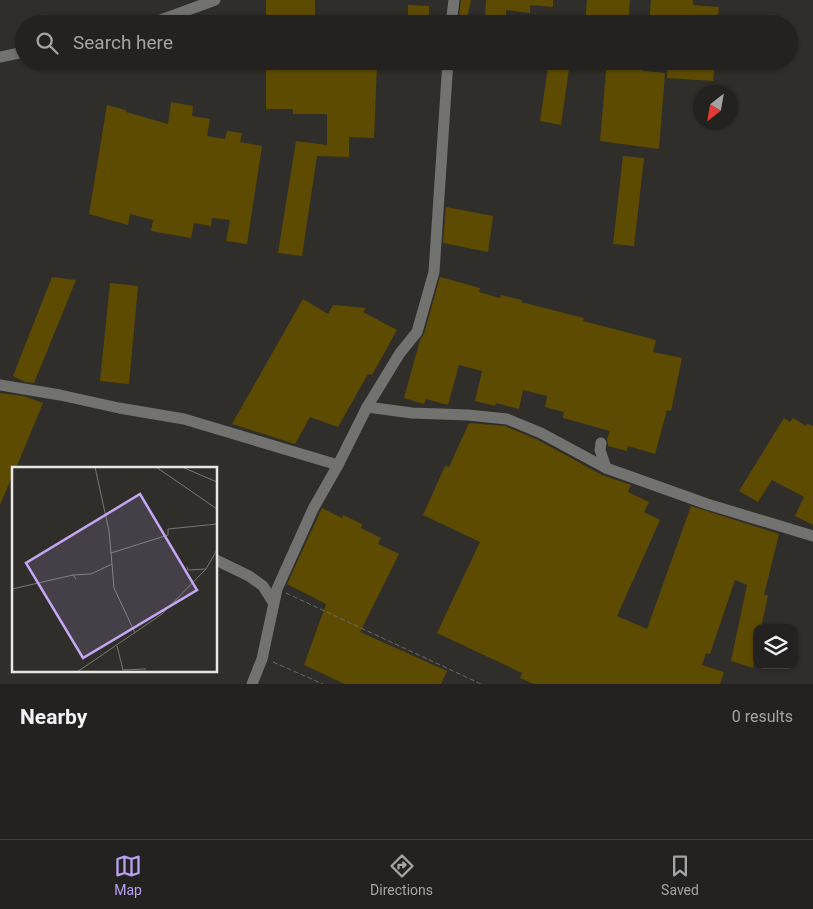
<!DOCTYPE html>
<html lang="en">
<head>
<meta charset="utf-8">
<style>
  :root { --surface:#242220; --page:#2c2a29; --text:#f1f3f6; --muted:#a3a4a5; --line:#413f3e; --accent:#bca0f2 }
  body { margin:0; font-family:Roboto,sans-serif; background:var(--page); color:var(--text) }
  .controls { position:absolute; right:15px; bottom:15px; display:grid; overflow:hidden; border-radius:10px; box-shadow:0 1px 4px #0004 }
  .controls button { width:45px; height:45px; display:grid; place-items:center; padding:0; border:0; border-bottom:1px solid var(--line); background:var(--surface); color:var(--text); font:25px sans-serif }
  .compass { position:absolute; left:693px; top:85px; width:45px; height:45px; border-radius:50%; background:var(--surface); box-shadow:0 1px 4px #0004; rotate:211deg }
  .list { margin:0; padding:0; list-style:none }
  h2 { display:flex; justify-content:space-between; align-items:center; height:65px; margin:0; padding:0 20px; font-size:21px }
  h2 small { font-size:16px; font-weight:400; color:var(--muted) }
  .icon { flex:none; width:28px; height:28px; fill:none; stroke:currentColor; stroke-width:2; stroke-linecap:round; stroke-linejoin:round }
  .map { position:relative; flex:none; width:813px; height:684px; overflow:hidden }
  .search { position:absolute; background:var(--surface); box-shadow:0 1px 4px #0004; left:15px; right:15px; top:15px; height:55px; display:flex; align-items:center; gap:12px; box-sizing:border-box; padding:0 18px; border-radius:28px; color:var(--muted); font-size:19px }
  .sheet { height:155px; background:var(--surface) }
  nav { display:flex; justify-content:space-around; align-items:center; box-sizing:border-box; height:70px; border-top:1px solid var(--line); background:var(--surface); font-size:14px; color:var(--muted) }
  nav a { display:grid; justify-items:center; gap:2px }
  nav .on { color:var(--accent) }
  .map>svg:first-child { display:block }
  .building { fill:#5e4b02 }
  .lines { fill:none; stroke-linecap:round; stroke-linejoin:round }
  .path { stroke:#6b6965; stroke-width:1; stroke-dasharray:5 2.5; stroke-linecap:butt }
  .minor { stroke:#727270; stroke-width:11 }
  .inset-road { fill:none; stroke:#7a7874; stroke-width:1 }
  .view { fill:#c3a7f2; fill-opacity:0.15; stroke:#c3a7f2; stroke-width:2.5 }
  .inset-edge { fill:none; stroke:#e8e7e4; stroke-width:2.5 }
</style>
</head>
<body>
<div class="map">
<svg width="813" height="684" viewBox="0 0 813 684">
  <rect width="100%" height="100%" fill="#302e2a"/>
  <g class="building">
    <rect x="266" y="0" width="49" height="24"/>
    <polygon points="461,0 471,0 467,18 459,17"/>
    <polygon points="486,0 553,0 553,7 530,5 530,13 506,10 506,18 485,17"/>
    <polygon points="587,0 630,0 628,24 585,24"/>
    <polygon points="651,0 693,0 693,5 719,7 717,24 649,24"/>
    <polygon points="408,5 429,6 429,24 408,24"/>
    <polygon points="266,61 315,61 315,67 356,67 356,64 377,65 374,138 349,137 349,157 317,156 302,256 278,253 296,141 327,145 327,114 293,114 293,109 266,109"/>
    <polygon points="549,61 570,61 561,125 540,121"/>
    <polygon points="607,61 644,61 643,71 665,73 659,149 600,141"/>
    <polygon points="668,61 715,61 713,81 667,78"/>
    <polygon points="171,102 193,106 192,116 210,119 207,136 225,139 227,131 242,133 240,142 262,146 247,244 226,241 230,220 212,218 211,226 194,223 191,238 151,231 153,220 130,214 128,225 89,214 107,105 126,110 126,112 168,124"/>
    <polygon points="623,156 644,158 634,246 613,244"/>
    <polygon points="446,207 493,216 488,252 443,243"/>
    <polygon points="52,277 76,280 34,383 25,382 13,376"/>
    <polygon points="440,277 480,288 479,292 500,298 501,295 522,300 521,302 584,318 583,321 656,340 653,352 682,358 671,411 667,410 655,454 628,446 627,451 608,446 607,439 610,431 563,418 564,412 545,407 547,396 523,390 519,409 496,403 495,406 475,401 482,371 459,365 448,405 426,399 424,404 404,398 420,340 424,334"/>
    <polygon points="110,283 138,286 129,384 100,381"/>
    <polygon points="303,299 328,314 333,305 366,308 363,312 397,330 372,375 368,374 338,427 310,417 295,444 232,424"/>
    <polygon points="0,393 23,396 43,403 16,468 14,468 14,472 0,505"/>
    <polygon points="784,418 790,422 793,418 806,426 807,424 813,426 813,525 795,516 804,497 772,480 758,502 739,491"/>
    <polygon points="469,423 505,426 538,440 602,475 631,485 628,492 649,502 644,512 660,520 617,616 647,629 691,506 779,534 764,595 768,595 761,628 757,628 757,648 753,668 731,661 747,585 735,580 710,654 706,653 702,665 724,672 720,684 534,684 520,678 522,673 437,633 480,542 423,515 445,466 449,467"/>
    <polygon points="322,508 342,518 343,515 362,524 361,528 381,538 378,544 399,554 360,632 447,671 441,684 345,684 304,665 326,604 287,584"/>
  </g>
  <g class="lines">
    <g class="path">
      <polyline points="286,593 481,684"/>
      <polyline points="273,662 323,684"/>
    </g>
    <g class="minor">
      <polyline points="150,24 215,0"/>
      <polyline points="451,24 454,0"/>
      <polyline points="0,57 24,52"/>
      <polyline points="0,385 60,395 119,408 184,419 338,465"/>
      <polyline points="367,407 400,353 417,332 434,272 448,61"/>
      <polyline points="606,468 707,504 813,536"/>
      <polyline points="216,560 249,576 263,586 273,602"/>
      <polyline points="252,684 262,659 277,589 313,509 338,465 367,407 412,413 468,415 507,419 541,433 606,468 600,450 601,443"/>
    </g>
  </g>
  <g transform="translate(12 467)">
    <rect width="205" height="205" fill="#302e2a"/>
    <path class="inset-road" d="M144,0L205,42M170,0L205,15M99,86L156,68V62L205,57M100,97L102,121L123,166M175,100L176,103L194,102L205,83M64,112L61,108L79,107L100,97L97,64L83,0M0,122L61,108M105,179L111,203L134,202M65,205L150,147L194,102"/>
    <path class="view" d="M128,27L185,123L71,191L14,96Z"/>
    <rect width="205" height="205" class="inset-edge"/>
  </g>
</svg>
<div class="controls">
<button><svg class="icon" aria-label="layers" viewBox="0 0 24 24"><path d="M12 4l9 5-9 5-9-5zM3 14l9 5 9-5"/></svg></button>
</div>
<svg class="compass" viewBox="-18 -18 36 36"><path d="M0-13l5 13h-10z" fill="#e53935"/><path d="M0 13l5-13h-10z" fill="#a3a4a5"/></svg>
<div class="search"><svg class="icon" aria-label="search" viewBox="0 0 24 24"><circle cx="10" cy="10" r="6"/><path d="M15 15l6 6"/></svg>Search here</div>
</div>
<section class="sheet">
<h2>Nearby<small>0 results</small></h2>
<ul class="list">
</ul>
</section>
<nav>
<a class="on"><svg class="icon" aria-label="map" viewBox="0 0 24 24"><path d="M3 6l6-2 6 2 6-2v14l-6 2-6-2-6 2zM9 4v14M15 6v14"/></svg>Map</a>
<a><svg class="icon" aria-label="directions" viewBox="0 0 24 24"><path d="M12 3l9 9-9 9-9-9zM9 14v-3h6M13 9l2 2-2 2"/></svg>Directions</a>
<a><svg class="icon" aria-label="saved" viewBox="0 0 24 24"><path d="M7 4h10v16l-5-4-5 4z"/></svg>Saved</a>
</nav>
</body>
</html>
